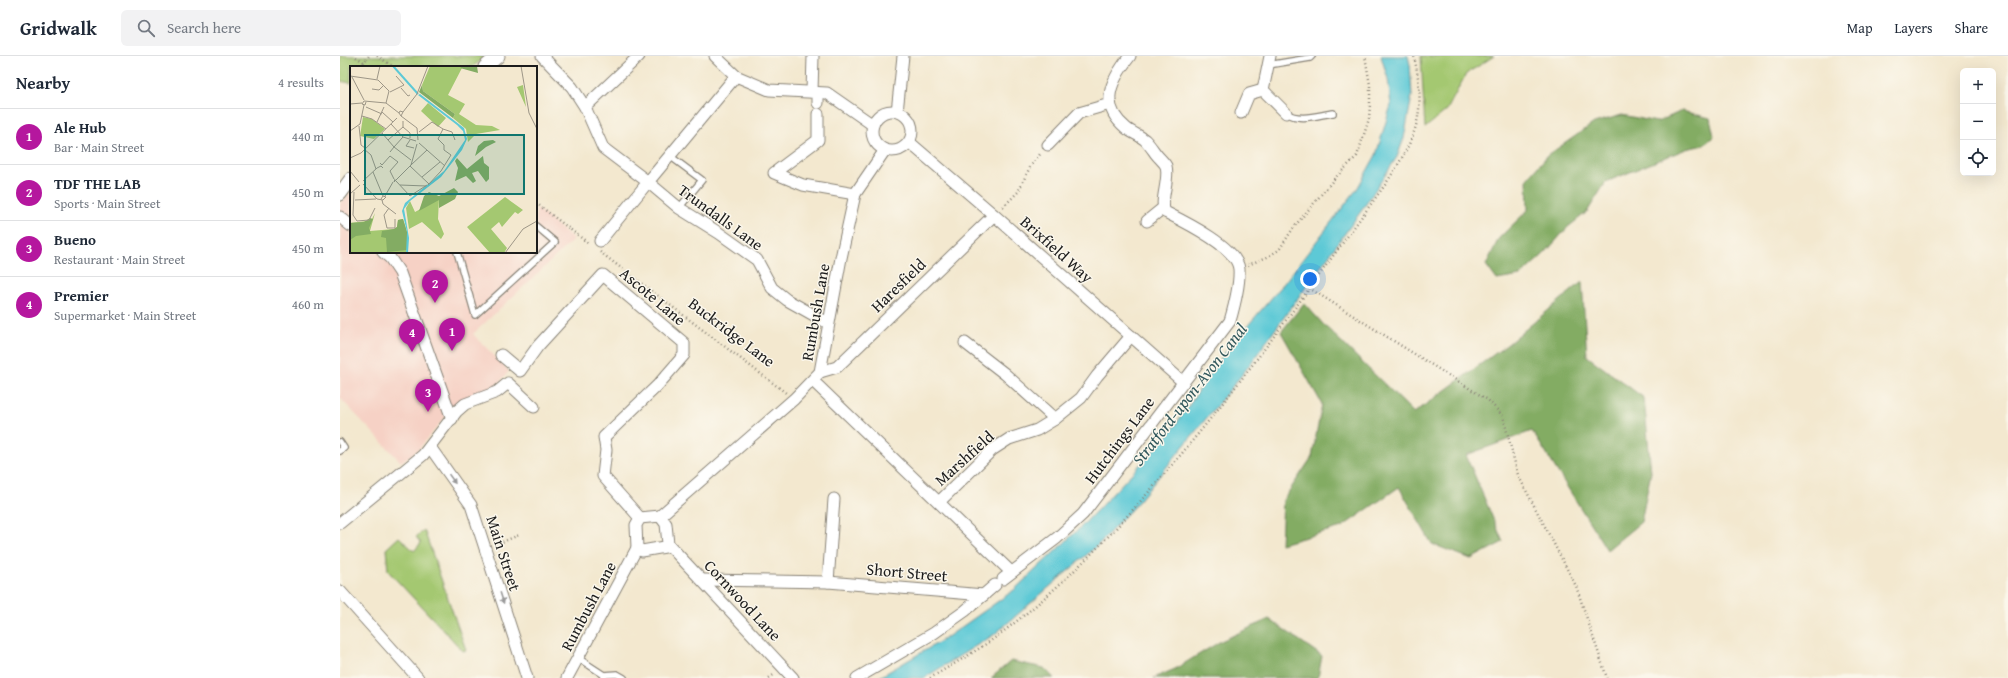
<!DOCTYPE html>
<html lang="en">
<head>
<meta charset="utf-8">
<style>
  :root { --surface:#fff; --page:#f2f2f3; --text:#1f2937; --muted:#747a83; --line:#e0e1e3; --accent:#b5179e }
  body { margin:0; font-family:"Gentium Book Plus",serif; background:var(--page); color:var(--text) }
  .controls { position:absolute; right:12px; top:12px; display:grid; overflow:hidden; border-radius:6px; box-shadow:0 4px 16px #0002 }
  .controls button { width:36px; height:36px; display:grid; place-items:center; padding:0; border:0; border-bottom:1px solid var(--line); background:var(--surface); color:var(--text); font:20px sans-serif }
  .you { position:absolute; left:970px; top:223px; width:14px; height:14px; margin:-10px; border:3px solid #fff; border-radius:50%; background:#1a73e8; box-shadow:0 0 0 6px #1a73e833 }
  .badge { display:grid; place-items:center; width:26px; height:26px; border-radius:50%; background:var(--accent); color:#fff; font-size:13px; font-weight:700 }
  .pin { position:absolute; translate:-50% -33px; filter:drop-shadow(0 1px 2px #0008) }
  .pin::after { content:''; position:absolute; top:21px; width:14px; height:12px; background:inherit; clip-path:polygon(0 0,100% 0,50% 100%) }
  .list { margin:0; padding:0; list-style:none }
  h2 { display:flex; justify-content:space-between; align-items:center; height:52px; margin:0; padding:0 16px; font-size:17px }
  h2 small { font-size:13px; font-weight:400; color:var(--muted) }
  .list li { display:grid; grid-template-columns:26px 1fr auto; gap:12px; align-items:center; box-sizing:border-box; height:56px; padding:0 16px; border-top:1px solid var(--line) }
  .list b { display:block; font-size:15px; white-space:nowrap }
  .list p { margin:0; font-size:13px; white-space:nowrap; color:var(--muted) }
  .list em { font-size:13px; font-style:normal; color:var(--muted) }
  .icon { flex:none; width:22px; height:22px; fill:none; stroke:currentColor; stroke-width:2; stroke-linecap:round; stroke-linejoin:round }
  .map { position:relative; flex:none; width:1668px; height:622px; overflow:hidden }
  header { display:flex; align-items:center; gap:24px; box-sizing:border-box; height:56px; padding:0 20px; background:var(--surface); border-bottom:1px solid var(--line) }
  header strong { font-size:19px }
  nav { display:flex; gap:22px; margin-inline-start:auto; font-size:14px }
  .search { width:280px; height:36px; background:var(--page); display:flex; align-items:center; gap:10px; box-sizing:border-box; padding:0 14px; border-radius:6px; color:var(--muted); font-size:15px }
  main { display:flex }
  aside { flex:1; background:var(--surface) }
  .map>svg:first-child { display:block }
  .built { fill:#f6d1c5 }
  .green { fill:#a4c871; stroke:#607246 }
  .forest { fill:#83ac63; stroke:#506440 }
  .water { fill:#5dc9d6; stroke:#3c7279 }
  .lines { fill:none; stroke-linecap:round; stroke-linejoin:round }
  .service-casing { stroke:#888276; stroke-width:8 }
  .minor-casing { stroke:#888276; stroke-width:13 }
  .tertiary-casing { stroke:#888276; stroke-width:15 }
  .path { stroke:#888276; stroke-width:2.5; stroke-dasharray:1 3; stroke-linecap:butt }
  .service { stroke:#fff; stroke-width:5.5 }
  .minor { stroke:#fff; stroke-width:11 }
  .tertiary { stroke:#fff; stroke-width:13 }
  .oneway { fill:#999 }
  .labels { text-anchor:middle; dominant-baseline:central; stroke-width:3; stroke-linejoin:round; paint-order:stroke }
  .street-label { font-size:16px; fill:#1c1c1c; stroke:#fbf7ec }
  .water-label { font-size:17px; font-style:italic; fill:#33595d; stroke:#fbf7ec }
  .inset-river { fill:none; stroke:#5dc9d6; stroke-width:2 }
  .inset-road { fill:none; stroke:#9d9687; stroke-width:1 }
  .view { fill:#0f766e; fill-opacity:0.15; stroke:#0f766e; stroke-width:2 }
  .inset-edge { fill:none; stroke:#1c1c1c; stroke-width:2 }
</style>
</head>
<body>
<header>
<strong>Gridwalk</strong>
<div class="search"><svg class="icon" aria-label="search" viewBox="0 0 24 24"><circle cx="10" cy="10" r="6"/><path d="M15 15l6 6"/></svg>Search here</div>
<nav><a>Map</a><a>Layers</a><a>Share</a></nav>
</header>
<main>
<aside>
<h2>Nearby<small>4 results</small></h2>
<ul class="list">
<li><span class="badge">1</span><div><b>Ale Hub</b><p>Bar · Main Street</p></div><em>440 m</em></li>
<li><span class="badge">2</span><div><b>TDF THE LAB</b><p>Sports · Main Street</p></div><em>450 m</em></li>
<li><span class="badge">3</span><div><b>Bueno</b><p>Restaurant · Main Street</p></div><em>450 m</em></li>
<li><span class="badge">4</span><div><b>Premier</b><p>Supermarket · Main Street</p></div><em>460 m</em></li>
</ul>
</aside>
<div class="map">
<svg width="1668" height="622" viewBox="0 0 1668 622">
  <rect width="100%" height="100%" fill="#fbf7ec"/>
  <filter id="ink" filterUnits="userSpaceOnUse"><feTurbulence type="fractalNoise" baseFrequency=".025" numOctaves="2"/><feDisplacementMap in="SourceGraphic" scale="8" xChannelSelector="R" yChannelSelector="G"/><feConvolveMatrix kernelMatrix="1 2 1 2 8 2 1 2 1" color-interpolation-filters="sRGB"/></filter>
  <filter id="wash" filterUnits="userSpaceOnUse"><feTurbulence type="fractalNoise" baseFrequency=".012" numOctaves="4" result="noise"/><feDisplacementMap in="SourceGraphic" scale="16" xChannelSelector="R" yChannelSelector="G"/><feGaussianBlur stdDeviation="0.9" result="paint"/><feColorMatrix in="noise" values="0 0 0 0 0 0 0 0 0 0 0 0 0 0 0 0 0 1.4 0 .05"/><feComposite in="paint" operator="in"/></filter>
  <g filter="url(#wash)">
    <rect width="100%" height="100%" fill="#f3e8cf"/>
    <polygon class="built" points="11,136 11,196 196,196 196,152 234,183 133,278 169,315 154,333 116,348 78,394 61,406 0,342 0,147"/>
    <g class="green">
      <polygon points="0,0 145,0 133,11 11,11 11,27 0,25"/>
      <polygon points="1081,0 1154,0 1126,18 1107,54 1085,72"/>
      <polygon points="84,474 126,594 123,595 48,515 46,493 59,481 74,495 81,487 76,481"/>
    </g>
    <g class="forest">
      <polygon points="1342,55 1370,62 1374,80 1364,89 1346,93 1266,126 1247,156 1228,171 1205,197 1180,220 1157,224 1146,209 1159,182 1188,154 1187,123 1208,99 1254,67 1282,59 1317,66"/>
      <polygon points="1242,226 1247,300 1304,342 1311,416 1301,466 1267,494 1192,375 1126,399 1163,486 1131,503 1092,488 1059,431 1002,471 941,488 943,444 972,401 982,348 941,276 964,247 983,268 1074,357 1168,288"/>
      <polygon points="929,563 982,600 978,622 814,622 835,613 881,585"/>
      <polygon points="671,605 704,612 714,622 651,622"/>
    </g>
    <polygon class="water" points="1041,0 1068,0 1070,9 1072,40 1064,82 1057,101 1022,154 905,315 798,446 758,489 655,578 584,622 538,622 606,582 674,534 742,470 830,377 885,296 941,231 1017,133 1036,99 1051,49 1048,23"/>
  </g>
  <g filter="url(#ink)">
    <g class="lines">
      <g class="service-casing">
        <g id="service">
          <polyline points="928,9 970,2 972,0"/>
          <path d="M946,57C960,66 978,59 993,57"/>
          <polyline points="330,100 362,124 339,152"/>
          <polyline points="117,196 135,259 215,186 196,170"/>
          <polyline points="0,386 4,392 0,395"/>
          <polyline points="238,602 264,619 264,622"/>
          <polyline points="264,619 277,618 284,622"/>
        </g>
      </g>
      <g class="minor-casing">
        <g id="minor">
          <polyline points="202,0 232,31 245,51 263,92 308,126 260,185"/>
          <polyline points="375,0 396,20 429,34 487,37 533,69"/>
          <polyline points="930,0 923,34 946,57"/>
          <polyline points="396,20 308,126 339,152 379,177 417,204 432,232 447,244 488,267"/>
          <polyline points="472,36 473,0"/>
          <polyline points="478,47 478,37"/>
          <polyline points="245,51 299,0"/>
          <circle cx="552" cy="75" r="20"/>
          <polyline points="557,56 563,0"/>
          <polyline points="901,57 909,38 923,34"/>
          <polyline points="478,58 478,84 434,117 463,129 515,138"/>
          <polyline points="569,86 654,159 843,326"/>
          <polyline points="708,89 739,57 770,48"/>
          <polyline points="0,161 11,170"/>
          <polyline points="807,165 823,152"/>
          <polyline points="43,196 50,202 60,217 112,363"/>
          <polyline points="625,287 665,318 715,363"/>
          <polyline points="161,299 180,315 198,290 263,219 344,287 344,299 317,330 264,381 266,394 263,420 300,462"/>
          <polyline points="480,316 497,311 654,159"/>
          <polyline points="473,325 671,516"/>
          <polyline points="90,391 131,449 187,622"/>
          <polyline points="599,446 652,394 669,383 697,374 715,363 741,342 757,320 791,280"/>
          <polyline points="320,460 326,468 328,488 325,491 302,495 297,492 296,469 300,462 320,460 454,343 480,316 501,202 515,138 545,94"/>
          <polyline points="0,467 83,399 117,355 125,348 157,336 168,327 194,351"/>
          <polyline points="328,488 453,622"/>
          <path d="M663,523L717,482L743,458L890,265C894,251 900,227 899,213C897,191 843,165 825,156C819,145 830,124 826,110C824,106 819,102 816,98C813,94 809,88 805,84C799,79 792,77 786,72C758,49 771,24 790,0"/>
          <polyline points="363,524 488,526 644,539"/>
          <polyline points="488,526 494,443"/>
          <polyline points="0,535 78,622"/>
          <polyline points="227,622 297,492"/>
          <polyline points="517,622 594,577 625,555 655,529"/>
        </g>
      </g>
      <g class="tertiary-casing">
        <g id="tertiary">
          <polyline points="145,11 158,0"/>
          <polyline points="0,138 11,123"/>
        </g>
      </g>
      <g class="path">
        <polyline points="37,0 54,11"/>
        <polyline points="16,1 24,6 29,0"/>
        <polyline points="23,11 24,6"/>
        <polyline points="196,147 248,187"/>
        <polyline points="663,151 678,136 690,111 701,97"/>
        <polyline points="260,196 446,337"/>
        <polyline points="908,209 927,201 939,194 954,171 995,122 1017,100 1029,63 1030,48 1030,29 1025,0"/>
        <polyline points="969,232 1148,344 1163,360 1178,419 1236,530 1267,622"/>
        <polyline points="155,489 179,479"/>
        <polyline points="429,622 435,618"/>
        <path d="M590,622C612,609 635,596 656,581C717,536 770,481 820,423C901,330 972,228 1045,129C1077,80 1087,59 1074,0"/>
      </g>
      <use href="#service" class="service"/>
      <use href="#minor" class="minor"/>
      <use href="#tertiary" class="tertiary"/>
    </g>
    <defs><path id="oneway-solid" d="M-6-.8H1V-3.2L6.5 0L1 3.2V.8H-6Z"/></defs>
    <g class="oneway">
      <use href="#oneway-solid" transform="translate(112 423) rotate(55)"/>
      <use href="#oneway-solid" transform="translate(162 542) rotate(72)"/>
    </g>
  </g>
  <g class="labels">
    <g class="street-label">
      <text transform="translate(381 161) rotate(36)">Trundalls Lane</text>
      <text transform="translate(717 193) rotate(42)">Brixfield Way</text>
      <text transform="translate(558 229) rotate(-44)">Haresfield</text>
      <text transform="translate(313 240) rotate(40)">Ascote Lane</text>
      <text transform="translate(475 256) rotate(-80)">Rumbush Lane</text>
      <text transform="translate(392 276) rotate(37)">Buckridge Lane</text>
      <text transform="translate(779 384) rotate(-53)">Hutchings Lane</text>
      <text transform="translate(624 402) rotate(-42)">Marshfield</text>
      <text transform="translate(164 497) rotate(72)">Main Street</text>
      <text transform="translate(567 516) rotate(5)">Short Street</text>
      <text transform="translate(403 544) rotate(47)">Cornwood Lane</text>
      <text transform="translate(248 550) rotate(-62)">Rumbush Lane</text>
    </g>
    <g class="water-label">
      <text transform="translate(849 338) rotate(-52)">Stratford-upon-Avon Canal</text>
    </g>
  </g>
  <g transform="translate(10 10)">
    <rect width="187" height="187" fill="#f3e8cf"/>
    <path d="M80,0H113L98,29L115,38L109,48L126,59L142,60L150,64L126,68L118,76L116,63L103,52L105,48L73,25L72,19ZM173,19L176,41L167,21ZM78,37L96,52L88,61L71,45ZM13,51L22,53L35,63L24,73L10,70ZM155,131L173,144L168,148L165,146L152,161L149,156L141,163L157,182L154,187H140L117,161ZM89,133L88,153L94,168L91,173L72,156L59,163L56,142L60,135L65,146ZM25,147L20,165L44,163L47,161L48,154L53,153L57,166L56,187H0V157L17,155L22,153Z" fill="#a4c871"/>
    <path d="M113,0H127L128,7L110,2ZM72,19L73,25L105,48L103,52L69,26ZM134,75L143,74L146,76L136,81L125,90L128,80ZM133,90L134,97L139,101V113L136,116L128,105L122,107L126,115L123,117L116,110L105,115L108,102L105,95L107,92L117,103ZM104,122L108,126L105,133L89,142V134L69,145L74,130L79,126L89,130ZM20,152L23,153L19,162L21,168L6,170L0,174V157L14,156ZM53,153L57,166V184L37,186L36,172L31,171L32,165L44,163L47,161L48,154Z" fill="#83ac63"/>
    <path d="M70,28L114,62L117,73L112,84L91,111L60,135L54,143L59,172L58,187H56L57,166L52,145L55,137L94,105L115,74L113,65L107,59L68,29Z" fill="#5dc9d6"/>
    <path class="inset-river" d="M43,0L68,28"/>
    <path class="inset-road" d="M171,0L179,47L187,63M0,10L28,14L39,25L36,37M2,11L14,34M27,13L30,0M51,22L58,30L60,29M22,23L29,24L34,19M40,26L54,19L46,10M16,36L15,39L12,38L14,35L36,37L49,47M0,38L12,37M16,41L32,48M50,45L53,46L51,50L49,47ZM32,46L43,56M53,46L67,28L78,0M12,50L22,53L36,63M51,50L67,62L68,74M53,55V61L60,67V72M27,56L34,41M41,58L53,71L66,75M9,60L11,79L15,82M93,63L102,66L105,74M0,65L10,58L14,39M69,66L82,56L93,63L88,73L94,79V84L101,89L91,105L78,119M32,67L44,81L40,86M53,71L44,81L61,94M38,74L53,61M60,74L56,80L64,82M69,77L95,100M14,83L21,89L26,103M0,92L11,87L47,52M30,97L32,99L40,90L48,96L40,105L44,113M61,99L77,84M60,100L79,118M0,105L9,116M23,106L33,130M72,111L90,96M45,113L44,116L61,99L67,78M13,115L27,102L31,100L33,102M46,115L60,130L77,119M13,118L27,133L33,134L36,131L33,130L31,133M50,119L76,120M4,126L3,149L7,155L19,154L25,142M0,128L10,119M35,130L43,116M5,134L26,133M32,134L33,138L46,148M39,142L34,149L37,162H45V153M155,187L173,163L187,155"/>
    <path class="view" d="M15,69H174V128H15Z"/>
    <rect width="187" height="187" class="inset-edge"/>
  </g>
</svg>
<div class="controls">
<button>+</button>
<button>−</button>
<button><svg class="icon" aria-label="locate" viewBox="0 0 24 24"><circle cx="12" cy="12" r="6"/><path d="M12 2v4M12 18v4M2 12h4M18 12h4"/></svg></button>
</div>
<div class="you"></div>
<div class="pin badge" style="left:112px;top:295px">1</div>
<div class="pin badge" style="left:95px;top:247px">2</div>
<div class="pin badge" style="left:88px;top:356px">3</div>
<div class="pin badge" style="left:72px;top:296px">4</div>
</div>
</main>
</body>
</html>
